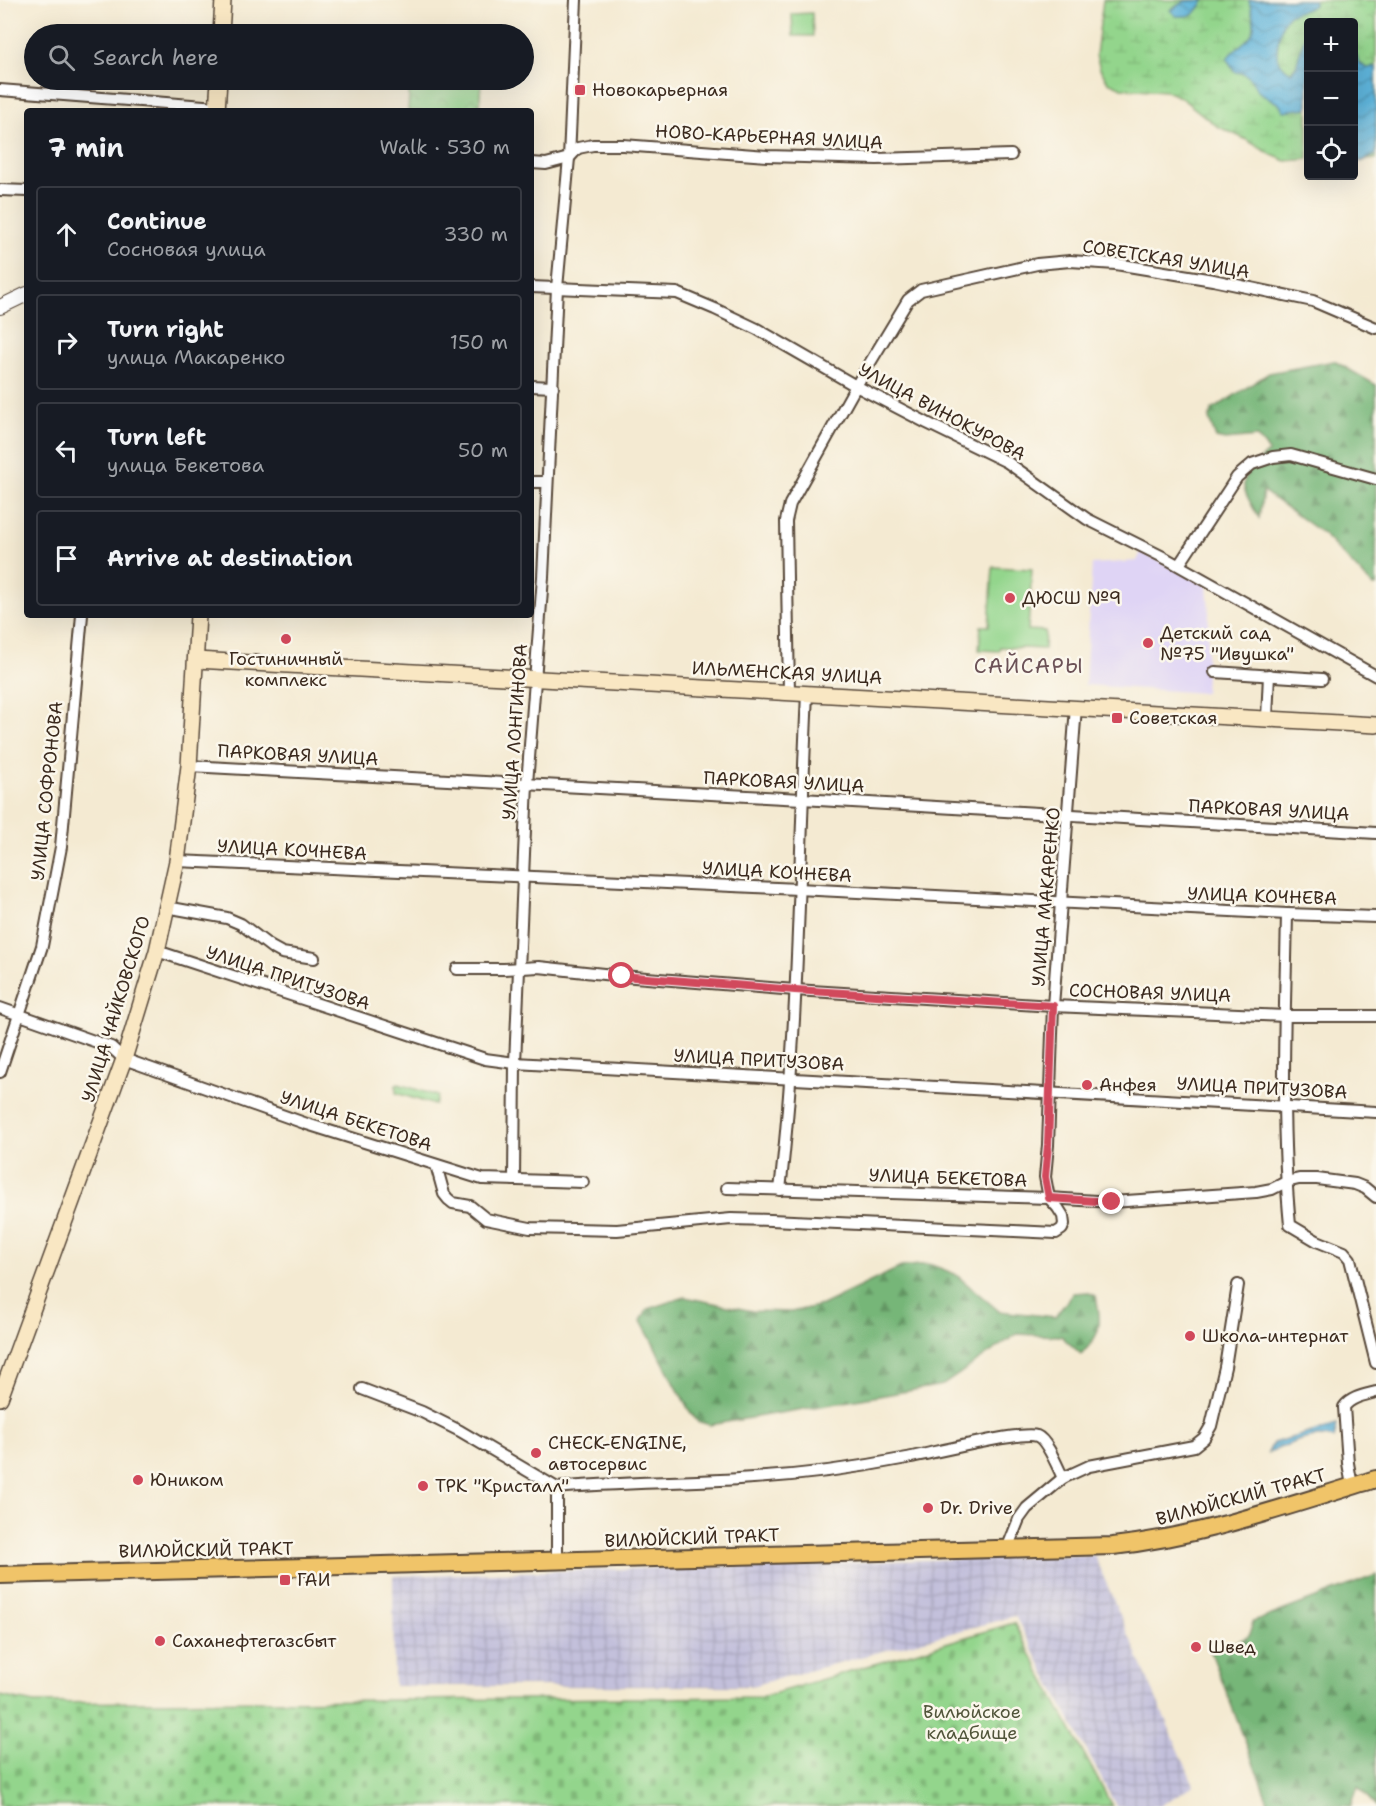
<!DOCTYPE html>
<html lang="en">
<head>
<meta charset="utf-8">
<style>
  :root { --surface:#171b24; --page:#242831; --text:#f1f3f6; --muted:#9ea1a6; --line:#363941 }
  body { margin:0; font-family:"Shantell Sans",sans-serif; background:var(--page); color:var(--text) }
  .controls { position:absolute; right:18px; top:18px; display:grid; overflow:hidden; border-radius:6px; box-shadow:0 6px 24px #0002 }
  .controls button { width:54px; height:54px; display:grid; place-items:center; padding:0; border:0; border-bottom:2px solid var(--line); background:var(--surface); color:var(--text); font:30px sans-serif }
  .stop { position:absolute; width:18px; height:18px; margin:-14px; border:4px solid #d1495b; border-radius:50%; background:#fff }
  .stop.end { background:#d1495b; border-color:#fff; box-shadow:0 2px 6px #0008 }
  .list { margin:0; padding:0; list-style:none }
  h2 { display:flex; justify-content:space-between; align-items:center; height:78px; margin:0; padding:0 24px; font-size:26px }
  h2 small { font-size:20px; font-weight:400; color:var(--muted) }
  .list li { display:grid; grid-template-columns:39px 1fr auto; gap:18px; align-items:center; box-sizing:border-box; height:96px; margin:0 12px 12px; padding:0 12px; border:2px solid var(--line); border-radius:6px }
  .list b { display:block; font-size:22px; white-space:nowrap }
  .list p { margin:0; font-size:20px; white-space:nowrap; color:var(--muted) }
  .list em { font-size:20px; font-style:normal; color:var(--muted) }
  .icon { flex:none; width:33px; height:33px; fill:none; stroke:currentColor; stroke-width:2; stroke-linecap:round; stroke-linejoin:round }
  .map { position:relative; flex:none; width:1376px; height:1806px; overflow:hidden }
  .search { position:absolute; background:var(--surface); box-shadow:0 6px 24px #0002; left:24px; top:24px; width:510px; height:66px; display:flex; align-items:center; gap:15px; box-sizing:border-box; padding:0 21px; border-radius:33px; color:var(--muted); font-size:22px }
  .panel { position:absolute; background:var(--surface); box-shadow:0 6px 24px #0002; left:24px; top:108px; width:510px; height:510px; border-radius:6px }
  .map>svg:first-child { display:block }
  .built { fill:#dfd4f5 }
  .industrial { fill:url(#industrial-grid) }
  .grass { fill:url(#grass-tufts); stroke:#678055; stroke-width:1.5 }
  .forest { fill:url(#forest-firs); stroke:#58704b; stroke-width:1.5 }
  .wetland { fill:url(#wetland-marsh); stroke:#678055; stroke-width:1.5 }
  .cemetery { fill:url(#cemetery-stones); stroke:#678055; stroke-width:1.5 }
  .park { fill:url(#park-crowns); stroke:#678055; stroke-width:1.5 }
  .pitch { fill:#93d58c; stroke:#678055; stroke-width:1.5 }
  .water { fill:url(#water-waves); stroke:#4c6e7c; stroke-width:1.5 }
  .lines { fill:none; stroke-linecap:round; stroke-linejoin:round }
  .minor-casing { stroke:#574739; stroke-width:14 }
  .tertiary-casing { stroke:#574739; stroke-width:16 }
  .secondary-casing { stroke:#574739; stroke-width:18 }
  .primary-casing { stroke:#574739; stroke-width:20 }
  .minor { stroke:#fff; stroke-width:10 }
  .tertiary { stroke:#fff; stroke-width:14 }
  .secondary { stroke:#f9e7c3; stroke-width:15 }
  .primary { stroke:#f0c469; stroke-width:16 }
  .route { stroke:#d1495b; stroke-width:8 }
  .poi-dot { fill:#d1495b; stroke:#fbf7ec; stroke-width:2 }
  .labels { text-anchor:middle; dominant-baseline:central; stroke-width:5; stroke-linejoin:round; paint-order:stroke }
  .poi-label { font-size:18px; fill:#3b2a1e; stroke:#fbf7ec; text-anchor:start }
  .street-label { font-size:18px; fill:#3b2a1e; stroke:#fbf7ec }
  .park-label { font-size:18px; fill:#51553a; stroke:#fbf7ec }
  .quarter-label { font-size:21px; letter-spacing:1.5px; fill:#6c5257; stroke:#fbf7ec }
</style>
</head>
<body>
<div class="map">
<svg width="1376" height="1806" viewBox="0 0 1376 1806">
  <defs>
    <pattern id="industrial-grid" width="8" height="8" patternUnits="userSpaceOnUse" patternTransform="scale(1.5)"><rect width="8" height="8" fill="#c3c0db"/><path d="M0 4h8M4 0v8" fill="none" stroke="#a8a5bc"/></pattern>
    <pattern id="grass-tufts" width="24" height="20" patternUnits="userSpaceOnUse" patternTransform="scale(1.5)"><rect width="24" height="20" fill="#93d58c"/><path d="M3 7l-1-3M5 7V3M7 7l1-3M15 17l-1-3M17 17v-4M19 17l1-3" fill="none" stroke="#80b778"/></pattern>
    <pattern id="forest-firs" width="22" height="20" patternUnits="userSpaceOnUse" patternTransform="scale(1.5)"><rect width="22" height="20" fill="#76b678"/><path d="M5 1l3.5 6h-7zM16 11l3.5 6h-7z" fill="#629462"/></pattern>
    <pattern id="wetland-marsh" width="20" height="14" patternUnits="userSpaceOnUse" patternTransform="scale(1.5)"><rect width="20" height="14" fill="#93d58c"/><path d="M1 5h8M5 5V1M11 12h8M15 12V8" fill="none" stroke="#80b778"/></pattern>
    <pattern id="cemetery-stones" width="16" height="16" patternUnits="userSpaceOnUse" patternTransform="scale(1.5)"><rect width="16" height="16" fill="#93d58c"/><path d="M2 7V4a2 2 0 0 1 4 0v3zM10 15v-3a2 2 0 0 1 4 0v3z" fill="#80b778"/></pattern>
    <pattern id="park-crowns" width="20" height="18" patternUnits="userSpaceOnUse" patternTransform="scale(1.5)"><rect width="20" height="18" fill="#93d58c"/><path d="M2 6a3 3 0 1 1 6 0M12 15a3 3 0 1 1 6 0" fill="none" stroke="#80b778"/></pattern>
    <pattern id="water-waves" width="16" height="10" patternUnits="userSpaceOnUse" patternTransform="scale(1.5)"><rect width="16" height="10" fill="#5db2d9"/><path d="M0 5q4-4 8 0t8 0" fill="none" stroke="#4e91af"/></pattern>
  </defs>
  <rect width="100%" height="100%" fill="#fbf7ec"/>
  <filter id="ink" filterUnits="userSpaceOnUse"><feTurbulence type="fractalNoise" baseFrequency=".0167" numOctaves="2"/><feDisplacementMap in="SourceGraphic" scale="12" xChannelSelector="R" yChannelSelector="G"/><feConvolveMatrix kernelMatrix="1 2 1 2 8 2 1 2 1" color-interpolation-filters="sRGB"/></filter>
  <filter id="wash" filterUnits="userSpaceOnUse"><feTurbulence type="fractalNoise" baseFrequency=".008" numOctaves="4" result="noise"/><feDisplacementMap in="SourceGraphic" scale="24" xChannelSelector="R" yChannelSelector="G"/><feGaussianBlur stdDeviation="1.35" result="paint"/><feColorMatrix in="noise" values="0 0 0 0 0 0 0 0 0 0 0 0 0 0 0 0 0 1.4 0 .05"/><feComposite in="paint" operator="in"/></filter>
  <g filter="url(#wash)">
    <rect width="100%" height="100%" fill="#f4ead2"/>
    <polygon class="built" points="1141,552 1207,585 1209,612 1205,693 1085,685 1092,564 1137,561"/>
    <polygon class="industrial" points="1094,1555 1194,1785 1160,1806 1116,1806 1015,1616 751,1686 394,1686 393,1576"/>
    <polygon class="grass" points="812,13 813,36 793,36 792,14"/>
    <g class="forest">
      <path d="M1334,361L1376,385V586H1373L1323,534L1263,491L1259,518C1236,478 1239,482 1269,451L1257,437L1225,440L1216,438L1209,419L1212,410L1269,373Z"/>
      <path d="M929,1264L955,1274L999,1311L1055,1317L1073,1293L1087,1292L1096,1296C1101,1323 1103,1334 1081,1354L1061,1336L1017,1334L943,1385L710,1425L697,1421L689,1410L641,1321L647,1309L685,1297L752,1311L791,1312L822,1305L901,1267Z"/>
      <polygon points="1376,1575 1376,1806 1358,1787 1351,1806 1270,1806 1211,1652 1248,1637 1253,1622"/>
    </g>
    <polygon class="wetland" points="1103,0 1376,0 1376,159 1354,161 1354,22 1308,22 1308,159 1286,161 1272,155 1245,139 1217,126 1180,97 1166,91 1122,88 1108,82 1100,69 1096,55"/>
    <polygon class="cemetery" points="1014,1623 1112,1806 0,1806 0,1696 34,1703 762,1697"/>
    <g class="park">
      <polygon points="410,80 481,82 479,111 408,111"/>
      <polygon points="399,1084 438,1096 435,1105 396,1093 396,1085"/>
    </g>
    <polygon class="pitch" points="993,567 1032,569 1028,630 1045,631 1044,649 1000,647 999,651 979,650 981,626 989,626"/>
    <g class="water">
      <path d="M1205,0C1195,15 1194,17 1176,16L1170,10L1185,1Z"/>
      <path d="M1249,0H1314V5C1307,12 1296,10 1288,16C1281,22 1274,54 1279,62C1282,66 1287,69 1291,72L1296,66L1308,25V108L1284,111L1279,104L1259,92L1249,77L1243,73L1235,72L1227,59C1233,47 1255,40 1254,25C1254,17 1250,8 1249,0Z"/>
      <polygon points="1354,49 1359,63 1367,68 1376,67 1376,155 1361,162 1354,160"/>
      <path d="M1337,1425L1334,1439C1312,1432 1288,1444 1268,1453L1273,1443Z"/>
    </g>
  </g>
  <g filter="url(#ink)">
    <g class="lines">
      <g class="minor-casing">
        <g id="minor">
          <polyline points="0,90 217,107"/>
          <polyline points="531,163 546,164 569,158 578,148 593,145 623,145 767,156 877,159 1011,155"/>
          <polyline points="0,190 27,191"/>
          <polyline points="531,287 677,293 715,309 757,329 856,386 927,423 1007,462 1087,519 1167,559 1376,676"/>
          <polyline points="531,386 553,387"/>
          <polyline points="531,482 547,482"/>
          <polyline points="1179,565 1237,477 1252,464 1273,457 1291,455 1376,479"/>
          <polyline points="1215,672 1322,679"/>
          <polyline points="789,693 786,521 790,504 856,386 908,300 921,290 1037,264 1070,261 1116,264 1213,280 1313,301 1376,328"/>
          <polyline points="1267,718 1269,675"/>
          <polyline points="189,766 802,799 1376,833"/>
          <polyline points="177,861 798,889 1287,914 1376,917"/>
          <polyline points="166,907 227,918 241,924 271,947 282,953 314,958"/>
          <path d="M1287,914C1285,1018 1280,1122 1290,1225L1317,1241L1344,1252L1350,1259L1376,1363"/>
          <polyline points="157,951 485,1059 515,1063 1376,1112"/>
          <polyline points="457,969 504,969 539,967 622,976 795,990 1053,1006 1285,1016 1376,1016"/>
          <polyline points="0,1008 111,1047 124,1059 307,1124 482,1179 583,1182"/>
          <polyline points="0,1072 42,946 61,847 82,615"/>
          <polyline points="436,1165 444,1194 448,1199 453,1203 470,1206 486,1219 530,1228 617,1230 731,1219 771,1220 1056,1233 1062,1229 1064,1224 1063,1216 1058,1208 1049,1198 1045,1177 1048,1145 1053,1006 1076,707"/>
          <polyline points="514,1180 515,1063 527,784 543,577 557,288 569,158 576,0"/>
          <polyline points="727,1188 1049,1198 1112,1202 1256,1192 1272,1189 1286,1182 1299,1179 1317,1179 1355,1184 1365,1188 1376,1197"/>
          <path d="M780,1190C799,1026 799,859 807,694"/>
          <polyline points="362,1389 422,1412 460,1431 557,1488 557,1561"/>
          <path d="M1352,1486L1348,1463L1344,1407C1351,1397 1365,1395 1376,1392"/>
          <path d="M557,1488C622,1482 687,1483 753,1478C805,1475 856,1468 907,1458C929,1454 1021,1430 1037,1436C1047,1440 1058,1468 1063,1478"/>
          <polyline points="1007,1549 1019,1519 1027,1508 1063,1478 1089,1466 1194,1446 1204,1438 1211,1426 1225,1367 1238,1285"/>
        </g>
      </g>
      <g class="tertiary-casing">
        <polyline id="tertiary" points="0,307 27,294"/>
      </g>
      <g class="secondary-casing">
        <g id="secondary">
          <polyline points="221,34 223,0"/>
          <polyline points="217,111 219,80"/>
          <path d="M196,660C589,684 983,701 1376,725"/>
          <polyline points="0,1398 124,1059 157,951 177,861 189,766 198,615"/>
        </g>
      </g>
      <g class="primary-casing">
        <path id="primary" d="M0,1575L1113,1546C1204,1536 1289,1505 1376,1479"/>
      </g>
      <use href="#minor" class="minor"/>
      <use href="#tertiary" class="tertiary"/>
      <use href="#secondary" class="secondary"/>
      <use href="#primary" class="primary"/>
    </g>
  </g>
  <g class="lines" filter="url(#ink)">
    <polyline class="route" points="622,976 795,990 1053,1006 1048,1145 1045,1177 1049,1198 1112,1202"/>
  </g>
  <g class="poi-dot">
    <rect x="574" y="84" width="12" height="12" rx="3"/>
    <circle cx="1010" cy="598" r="6"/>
    <circle cx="286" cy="639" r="6"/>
    <circle cx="1148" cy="643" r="6"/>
    <rect x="1111" y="712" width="12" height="12" rx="3"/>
    <circle cx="1087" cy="1085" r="6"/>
    <circle cx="1190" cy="1336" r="6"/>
    <circle cx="536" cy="1453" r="6"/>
    <circle cx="138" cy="1480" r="6"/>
    <circle cx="423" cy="1486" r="6"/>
    <circle cx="928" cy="1508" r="6"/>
    <rect x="279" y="1574" width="12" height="12" rx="3"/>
    <circle cx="160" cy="1641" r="6"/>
    <circle cx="1196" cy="1647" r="6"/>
  </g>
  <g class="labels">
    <g class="poi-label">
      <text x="592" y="90">Новокарьерная</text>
      <text x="1022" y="598">ДЮСШ №9</text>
      <text x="1160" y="633">Детский сад<tspan x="1160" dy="21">№75 "Ивушка"</tspan></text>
      <text x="286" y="659" text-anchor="middle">Гостиничный<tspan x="286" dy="21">комплекс</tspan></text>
      <text x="1129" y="718">Советская</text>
      <text x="1099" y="1085">Анфея</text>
      <text x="1202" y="1336">Школа-интернат</text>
      <text x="548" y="1443">CHECK-ENGINE,<tspan x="548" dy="21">автосервис</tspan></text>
      <text x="150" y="1480">Юником</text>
      <text x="435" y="1486">ТРК "Кристалл"</text>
      <text x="940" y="1508">Dr. Drive</text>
      <text x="297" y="1580">ГАИ</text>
      <text x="172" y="1641">Саханефтегазсбыт</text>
      <text x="1208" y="1647">Швед</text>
    </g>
    <g class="street-label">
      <text transform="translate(769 137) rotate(3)">НОВО-КАРЬЕРНАЯ УЛИЦА</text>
      <text transform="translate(1166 259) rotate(9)">СОВЕТСКАЯ УЛИЦА</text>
      <text transform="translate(942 412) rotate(28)">УЛИЦА ВИНОКУРОВА</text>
      <text transform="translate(787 673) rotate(3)">ИЛЬМЕНСКАЯ УЛИЦА</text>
      <text transform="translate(515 732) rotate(-86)">УЛИЦА ЛОНГИНОВА</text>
      <text transform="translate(298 755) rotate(3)">ПАРКОВАЯ УЛИЦА</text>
      <text transform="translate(784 782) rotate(3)">ПАРКОВАЯ УЛИЦА</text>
      <text transform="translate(47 791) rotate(-84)">УЛИЦА СОФРОНОВА</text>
      <text transform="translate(1269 810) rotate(3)">ПАРКОВАЯ УЛИЦА</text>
      <text transform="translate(292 850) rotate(3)">УЛИЦА КОЧНЕВА</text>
      <text transform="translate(777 872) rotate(3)">УЛИЦА КОЧНЕВА</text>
      <text transform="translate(1262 896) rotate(2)">УЛИЦА КОЧНЕВА</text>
      <text transform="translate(1046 897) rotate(-85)">УЛИЦА МАКАРЕНКО</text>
      <text transform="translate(288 978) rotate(18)">УЛИЦА ПРИТУЗОВА</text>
      <text transform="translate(1150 993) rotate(2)">СОСНОВАЯ УЛИЦА</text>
      <text transform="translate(116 1009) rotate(-73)">УЛИЦА ЧАЙКОВСКОГО</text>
      <text transform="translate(759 1060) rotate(3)">УЛИЦА ПРИТУЗОВА</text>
      <text transform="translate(1262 1088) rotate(3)">УЛИЦА ПРИТУЗОВА</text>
      <text transform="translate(356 1121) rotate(18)">УЛИЦА БЕКЕТОВА</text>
      <text transform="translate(948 1178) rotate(2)">УЛИЦА БЕКЕТОВА</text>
      <text transform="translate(1241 1497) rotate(-15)">ВИЛЮЙСКИЙ ТРАКТ</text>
      <text transform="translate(692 1538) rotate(-2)">ВИЛЮЙСКИЙ ТРАКТ</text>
      <text transform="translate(206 1550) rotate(-1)">ВИЛЮЙСКИЙ ТРАКТ</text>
    </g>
    <g class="park-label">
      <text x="972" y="1712">Вилюйское<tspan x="972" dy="21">кладбище</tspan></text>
    </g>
    <g class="quarter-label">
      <text x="1029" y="666">САЙСАРЫ</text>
    </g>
  </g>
</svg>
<div class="controls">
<button>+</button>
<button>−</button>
<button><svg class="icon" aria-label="locate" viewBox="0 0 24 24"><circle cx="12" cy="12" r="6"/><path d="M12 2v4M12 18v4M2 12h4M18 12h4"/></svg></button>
</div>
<div class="stop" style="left:622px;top:976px"></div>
<div class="stop end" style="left:1112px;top:1202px"></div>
<div class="search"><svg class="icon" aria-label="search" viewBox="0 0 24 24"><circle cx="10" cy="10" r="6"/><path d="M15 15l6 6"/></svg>Search here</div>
<section class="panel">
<h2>7 min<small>Walk · 530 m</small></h2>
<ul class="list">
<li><svg class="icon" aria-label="ahead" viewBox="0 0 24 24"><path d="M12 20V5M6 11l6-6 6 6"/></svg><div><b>Continue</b><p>Сосновая улица</p></div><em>330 m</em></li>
<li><svg class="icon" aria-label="right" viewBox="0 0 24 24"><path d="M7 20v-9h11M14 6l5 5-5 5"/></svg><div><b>Turn right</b><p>улица Макаренко</p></div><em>150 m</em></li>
<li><svg class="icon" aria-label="left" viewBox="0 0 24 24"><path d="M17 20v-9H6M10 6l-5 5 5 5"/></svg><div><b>Turn left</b><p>улица Бекетова</p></div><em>50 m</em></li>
<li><svg class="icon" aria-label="arrive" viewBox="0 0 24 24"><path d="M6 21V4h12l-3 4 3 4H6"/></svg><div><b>Arrive at destination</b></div></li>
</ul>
</section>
</div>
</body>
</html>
